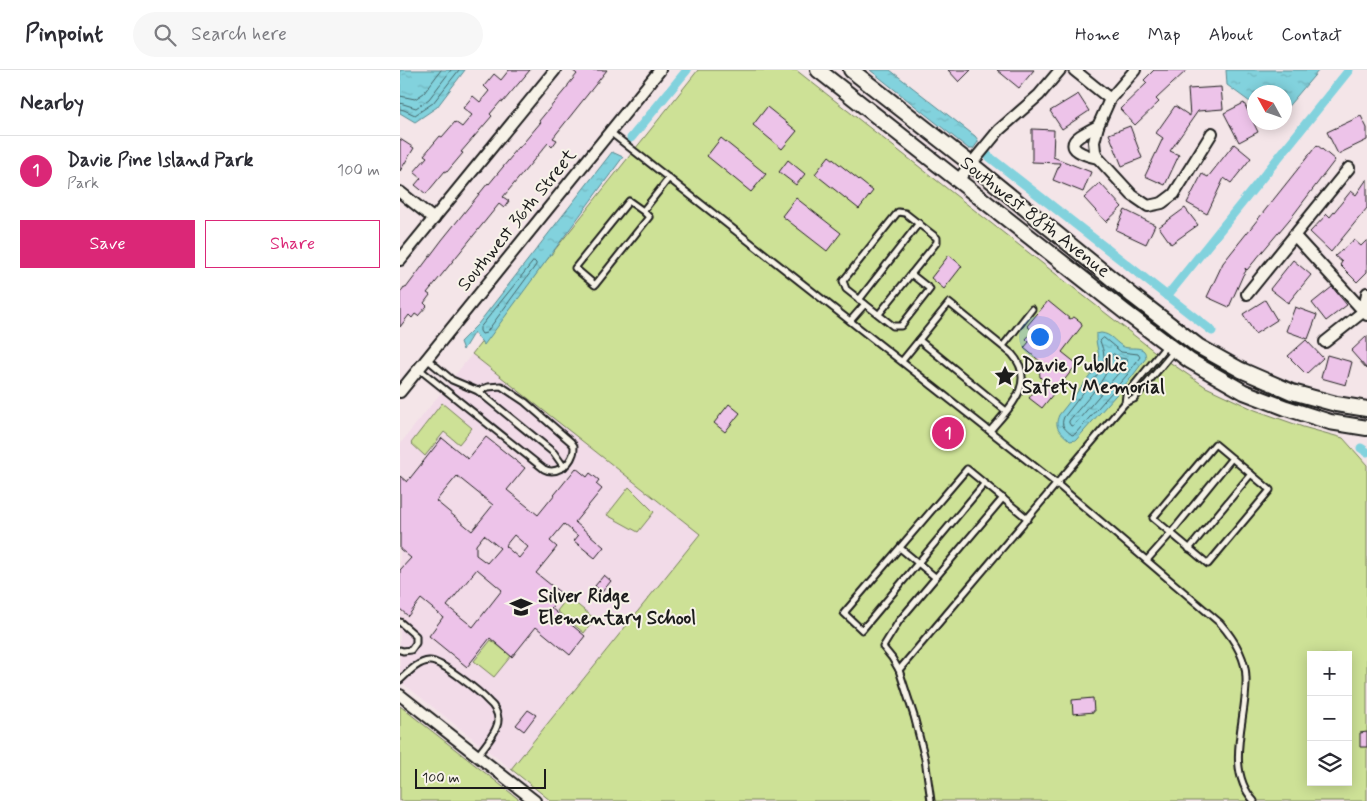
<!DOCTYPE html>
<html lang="en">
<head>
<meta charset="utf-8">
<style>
  :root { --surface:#fff; --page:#f7f7f7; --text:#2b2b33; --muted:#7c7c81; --line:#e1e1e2; --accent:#db2777 }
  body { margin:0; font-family:Mynerve,sans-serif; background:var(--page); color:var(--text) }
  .controls { position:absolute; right:15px; bottom:15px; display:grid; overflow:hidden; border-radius:0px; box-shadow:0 2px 12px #0003 }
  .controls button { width:45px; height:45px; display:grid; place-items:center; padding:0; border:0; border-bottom:1px solid var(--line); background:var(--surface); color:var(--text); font:25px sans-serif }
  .compass { position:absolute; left:847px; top:15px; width:45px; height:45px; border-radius:50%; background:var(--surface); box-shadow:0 2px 12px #0003; rotate:310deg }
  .scale { position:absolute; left:15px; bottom:12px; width:131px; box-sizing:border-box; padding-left:5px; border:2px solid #1c1c1c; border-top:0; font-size:14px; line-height:18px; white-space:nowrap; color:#1c1c1c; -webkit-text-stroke:4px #f7f3e8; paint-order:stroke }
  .you { position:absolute; left:639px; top:266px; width:18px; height:18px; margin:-12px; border:4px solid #fff; border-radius:50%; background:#1a73e8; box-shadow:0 0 0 8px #1a73e833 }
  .badge { display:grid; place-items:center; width:32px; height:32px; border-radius:50%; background:var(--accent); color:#fff; font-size:16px; font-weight:700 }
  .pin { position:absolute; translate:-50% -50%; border:2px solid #fff; box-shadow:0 1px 5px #0006 }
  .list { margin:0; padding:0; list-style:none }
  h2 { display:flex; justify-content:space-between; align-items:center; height:65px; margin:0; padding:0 20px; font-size:21px }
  h2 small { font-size:16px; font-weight:400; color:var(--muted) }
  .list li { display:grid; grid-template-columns:32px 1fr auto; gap:15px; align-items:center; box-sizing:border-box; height:70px; padding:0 20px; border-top:1px solid var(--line) }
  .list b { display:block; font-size:19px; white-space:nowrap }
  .list p { margin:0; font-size:16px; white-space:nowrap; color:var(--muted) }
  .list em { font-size:16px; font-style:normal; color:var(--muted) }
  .actions { display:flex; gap:10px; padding:15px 20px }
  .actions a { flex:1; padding:11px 0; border:1px solid var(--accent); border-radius:0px; text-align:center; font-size:18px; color:var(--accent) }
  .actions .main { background:var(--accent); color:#fff }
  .icon { flex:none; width:28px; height:28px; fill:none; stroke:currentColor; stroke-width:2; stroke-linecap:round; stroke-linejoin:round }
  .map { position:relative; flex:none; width:967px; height:731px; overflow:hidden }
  header { display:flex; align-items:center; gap:30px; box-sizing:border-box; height:70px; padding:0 25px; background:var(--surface); border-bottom:1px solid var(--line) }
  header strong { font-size:24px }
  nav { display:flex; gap:28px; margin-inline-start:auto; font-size:18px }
  .search { width:350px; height:45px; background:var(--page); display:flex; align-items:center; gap:12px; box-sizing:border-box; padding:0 18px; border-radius:28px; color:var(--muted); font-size:19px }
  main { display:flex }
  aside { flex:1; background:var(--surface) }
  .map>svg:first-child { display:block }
  .built { fill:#f2dbe8 }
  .park { fill:#cde196; stroke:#747e59; fill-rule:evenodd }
  .water { fill:url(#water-ripples); stroke:#598990 }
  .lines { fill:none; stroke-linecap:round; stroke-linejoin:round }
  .shore { stroke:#456569; stroke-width:1 }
  .canal { stroke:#82d2dd; stroke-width:9 }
  .building { fill:#edc3e9; stroke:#1c1c1c; fill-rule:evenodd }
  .service-casing { stroke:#1c1c1c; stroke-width:9 }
  .minor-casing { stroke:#1c1c1c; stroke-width:14 }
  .secondary-casing { stroke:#1c1c1c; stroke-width:18 }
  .service { stroke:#f7f3e8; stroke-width:5 }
  .minor { stroke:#f7f3e8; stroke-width:10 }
  .secondary { stroke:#f7f3e8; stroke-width:14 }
  .labels { text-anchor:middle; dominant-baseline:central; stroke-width:4; stroke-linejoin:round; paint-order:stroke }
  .street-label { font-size:19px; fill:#1c1c1c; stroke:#f7f3e8 }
  .poi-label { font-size:19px; font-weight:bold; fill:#1c1c1c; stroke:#f7f3e8; text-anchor:start }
</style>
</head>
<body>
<header>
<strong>Pinpoint</strong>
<div class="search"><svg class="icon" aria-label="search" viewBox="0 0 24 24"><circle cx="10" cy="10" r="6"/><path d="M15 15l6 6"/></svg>Search here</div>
<nav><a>Home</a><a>Map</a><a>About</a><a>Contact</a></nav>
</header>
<main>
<aside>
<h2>Nearby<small></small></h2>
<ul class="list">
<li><span class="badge">1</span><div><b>Davie Pine Island Park</b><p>Park</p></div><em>100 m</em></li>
</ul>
<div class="actions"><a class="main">Save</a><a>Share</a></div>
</aside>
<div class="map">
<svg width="967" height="731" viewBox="0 0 967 731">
  <defs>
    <pattern id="water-ripples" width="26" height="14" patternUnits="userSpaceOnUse" patternTransform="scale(1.25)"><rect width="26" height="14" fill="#82d2dd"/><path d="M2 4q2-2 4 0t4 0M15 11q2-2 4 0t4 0" fill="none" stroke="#70b4bd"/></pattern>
  </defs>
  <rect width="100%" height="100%" fill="#f4e5e8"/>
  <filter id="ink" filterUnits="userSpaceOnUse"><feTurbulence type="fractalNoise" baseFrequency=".02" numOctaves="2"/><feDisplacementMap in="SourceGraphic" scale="10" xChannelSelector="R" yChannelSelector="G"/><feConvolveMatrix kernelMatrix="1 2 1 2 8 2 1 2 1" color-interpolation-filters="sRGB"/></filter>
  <g filter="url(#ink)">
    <polygon class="built" points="72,284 301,464 111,699 0,611 0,374"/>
    <g class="park">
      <path d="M298,0H396L759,285L806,317L855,340L903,357L943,368L967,395V731H151L111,699L300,464L72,284ZM911,585H948V712H911Z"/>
      <polygon points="42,333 72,358 59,374 44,362 25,386 11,373"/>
      <polygon points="229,417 254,442 238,462 207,445"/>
      <polygon points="168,527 195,549 184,563 157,541"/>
      <polygon points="91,570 111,586 94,607 74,591"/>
      <polygon points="0,636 121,731 0,731"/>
    </g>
    <g class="water">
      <polygon points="0,0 65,0 37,37 15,52 0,43"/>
      <polygon points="470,0 490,0 575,66 578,70 578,72 573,79 569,79"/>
      <polygon points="826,0 919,0 885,40 884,22 854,22 854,33 850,32 827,15"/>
      <polygon points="212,82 223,87 84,275 74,262 63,280 60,272 78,254"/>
      <path d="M701,263C711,264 714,271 722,276C728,280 737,276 743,280C746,283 745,284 746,288L731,308L676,370L670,371C661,362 653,359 659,345L697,297C702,285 695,277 696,264Z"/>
    </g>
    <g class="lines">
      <g class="shore">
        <polyline points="0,26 15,29 24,23 41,0"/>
        <polyline points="0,33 16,38 29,29 51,0"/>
        <polyline points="0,39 4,40 15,45 33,33 59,0"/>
        <polygon points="134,191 136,193 136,195 86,263 82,264 80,261 80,258"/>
        <path d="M704,268L721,282L738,284L740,287L727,305L675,364L672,365C665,359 660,356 664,347L701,300C706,288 704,282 700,271L702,269Z"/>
        <path d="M714,284L720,288L727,289L728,292L674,355L671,356L669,353V351C681,335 712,306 711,286Z"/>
      </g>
      <g class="canal">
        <polyline points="231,68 287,0"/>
        <polyline points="587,85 812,261"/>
        <polyline points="767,226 949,0"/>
        <polyline points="961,378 967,382"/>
      </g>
    </g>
    <g class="building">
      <polygon points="109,0 130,0 103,32 101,31 90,44 92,46 61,82 63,83 47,102 45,101 26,124 15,115 21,108 14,102 27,87 24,85 40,66 42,67 55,52 62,57 72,45 63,38 73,26 80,32 89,21 84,16 94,4 101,10"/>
      <polygon points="172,0 207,0 153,68 157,70 152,77 148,73 103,127 109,131 104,138 99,134 27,223 30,225 24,233 27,236 18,246 15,244 12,248 9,245 0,257 0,223 4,217 6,218 42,170 88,113 89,114 112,86 111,85 118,77 119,78 141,52 139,51 168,16 168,15 177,4"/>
      <polygon points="548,0 571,0 559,12"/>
      <polygon points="597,0 634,0 619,18"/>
      <polygon points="754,0 787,0 756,29 759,32 735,55 720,39 747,13 744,10"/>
      <polygon points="821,17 823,39 798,41 770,81 779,85 765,115 745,106 763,68 756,63 775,36 790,46 788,19"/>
      <polygon points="678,24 689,41 662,59 650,41"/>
      <polygon points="844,33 858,62 839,72 824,43"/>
      <polygon points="367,37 397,61 382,79 353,55"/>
      <polygon points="961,46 967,58 967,70 938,84 927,62"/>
      <polygon points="730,56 742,88 722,96 709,64"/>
      <polygon points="632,59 654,60 653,87 691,102 683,122 653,110 660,93 632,92"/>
      <polygon points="321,68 366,104 351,122 307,86"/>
      <polygon points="0,69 14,78 0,101"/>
      <polygon points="834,74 851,88 831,113 824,108 807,144 787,133 802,104 808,107"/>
      <polygon points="917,75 935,90 894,144 847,200 845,198 846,201 843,205 829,237 807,227 823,193"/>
      <polygon points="429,86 473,121 459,139 415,104"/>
      <polygon points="388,90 405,104 396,115 379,102"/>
      <polygon points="967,109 967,138 931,182 910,162 927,144 930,147 951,121 956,125"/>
      <polygon points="700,113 722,137 706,152 684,128"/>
      <polygon points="396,128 441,163 427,181 382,146"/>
      <polygon points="785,138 798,155 771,174 759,157"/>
      <polygon points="725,140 755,155 746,174 716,160"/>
      <polygon points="954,170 961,176 967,170 967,202 957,212 940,195 942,192 935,186"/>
      <polygon points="549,185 562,196 544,219 531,208"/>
      <polygon points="893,190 911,205 888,233 870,219"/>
      <polygon points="932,217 947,235 926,251 912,233"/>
      <polygon points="865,230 877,250 855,264 843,244"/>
      <polygon points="648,231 670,249 674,247 681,252 682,256 662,282 677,294 642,338 629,328 643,310 640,307 639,295 641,292 624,278 629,272 626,269 633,261 627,256"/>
      <polygon points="895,237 917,245 908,269 886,261"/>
      <polygon points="967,266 967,299 951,281"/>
      <polygon points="906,270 923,288 906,304 888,286"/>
      <polygon points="927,285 952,292 946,315 921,308"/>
      <polygon points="329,334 340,343 325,362 314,353"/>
      <path d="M86,367L125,398L107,420L138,445L176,398L187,407L190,403L199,410L196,414L202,419L175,452L204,477L195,488L174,471L178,466L164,454L150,471L157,477L136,503L162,524L151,538L185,566L170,585L136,557L112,587L90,568L67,597L29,566L43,547L21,529L8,546L0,539V500L11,488L0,479V406L7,412L42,368L68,389ZM57,406L93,435L72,461L36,431ZM84,465L100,478L87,493L76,485V475ZM114,465L128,477L119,488L105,476ZM77,499L102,520L73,557L47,536Z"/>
      <polygon points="204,505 211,511 202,522 195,516"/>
      <polygon points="693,628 694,642 673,644 672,630"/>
      <polygon points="128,640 136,645 124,661 116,655"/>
      <polygon points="967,662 967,677 960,677 960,663"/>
    </g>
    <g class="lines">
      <g class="service-casing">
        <g id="service">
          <path d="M210,62L657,414L820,553C833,568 846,588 846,608C848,646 823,698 854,731"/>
          <polyline points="243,141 249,147 195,215 175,198 229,131 243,141 269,108"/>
          <polyline points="459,230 519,153"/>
          <polyline points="465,234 446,219 443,211 498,142 505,143 537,168 537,172 479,244"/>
          <polyline points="451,250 465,234 493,256 501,256 530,219 511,204"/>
          <polyline points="519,270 606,341"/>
          <polyline points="603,276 632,239"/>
          <polyline points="27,289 52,310 78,321 154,383 164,397"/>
          <path d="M502,291L549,233L612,284C638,313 608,339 590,361"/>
          <path d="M19,299L144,399C155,405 169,396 173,384C174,383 174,377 174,376L171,372L125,332L101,316L88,317L78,321"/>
          <polyline points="725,333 726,325 766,276"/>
          <polyline points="585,413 462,560 444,543 567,399 628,449"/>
          <polyline points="500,478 535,507"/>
          <polyline points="789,479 851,404"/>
          <polyline points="747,490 771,463 753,448 815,374 870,420 808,494 771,463 832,388"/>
          <polyline points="0,552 16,566 16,573 11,580 3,581 0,580"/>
          <polyline points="499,600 725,333 734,329 774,281"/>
          <path d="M0,610C8,603 17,592 29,591C41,590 80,622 89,632C94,636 98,643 98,649C99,660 84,677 77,686"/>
          <polyline points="531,731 525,689 514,646 499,600 492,588 483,577 499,551 603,428"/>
        </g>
      </g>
      <g class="minor-casing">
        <g id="minor">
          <polyline points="674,0 710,29"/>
          <polyline points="735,0 710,29 698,56 694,72 695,81 698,88 732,125 748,136 762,133 774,124 812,63"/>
          <path d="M698,88C688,86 661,79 680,66C686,62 692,59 698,56"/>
          <polyline points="558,110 599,60 639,25 660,0"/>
          <polyline points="0,122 34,149"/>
          <polyline points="894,165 967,245"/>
          <polyline points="0,190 155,0"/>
          <polyline points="847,224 949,98"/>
          <polyline points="925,272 964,241 967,223"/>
          <polyline points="0,322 260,0"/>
          <polyline points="0,625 135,731"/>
        </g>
      </g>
      <g class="secondary-casing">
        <g id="secondary">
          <polyline points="418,0 725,242 790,291 844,322 886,338 930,352 967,358"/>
          <polyline points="451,0 571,94 733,226 798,276 841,300 892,322 936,334 967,339"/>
        </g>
      </g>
      <use href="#service" class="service"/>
      <use href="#minor" class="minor"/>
      <use href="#secondary" class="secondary"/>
    </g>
  </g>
  <defs>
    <g id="sight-bare" transform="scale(1.725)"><path d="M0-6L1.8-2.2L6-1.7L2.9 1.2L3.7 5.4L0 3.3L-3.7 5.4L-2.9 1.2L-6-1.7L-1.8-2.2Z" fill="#1c1c1c" stroke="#f7f3e8" stroke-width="2.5" paint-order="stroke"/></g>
    <g id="school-bare" transform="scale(1.725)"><path d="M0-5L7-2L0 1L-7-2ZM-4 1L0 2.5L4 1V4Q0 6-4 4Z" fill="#1c1c1c" stroke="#f7f3e8" stroke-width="2.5" paint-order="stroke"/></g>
  </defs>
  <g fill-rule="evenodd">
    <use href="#sight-bare" x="605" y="306"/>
    <use href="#school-bare" x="121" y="537"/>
  </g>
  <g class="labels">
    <g class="street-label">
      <text transform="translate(635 147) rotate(38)">Southwest 88th Avenue</text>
      <text transform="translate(117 150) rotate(-51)">Southwest 36th Street</text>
    </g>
    <g class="poi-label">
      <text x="622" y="295">Davie Publlic<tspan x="622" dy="22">Safety Memorial</tspan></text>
      <text x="138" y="526">Silver Ridge<tspan x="138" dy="22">Elementary School</tspan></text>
    </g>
  </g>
</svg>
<div class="controls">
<button>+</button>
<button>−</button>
<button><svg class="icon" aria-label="layers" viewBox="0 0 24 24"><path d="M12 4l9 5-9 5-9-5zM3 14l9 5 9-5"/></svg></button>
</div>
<svg class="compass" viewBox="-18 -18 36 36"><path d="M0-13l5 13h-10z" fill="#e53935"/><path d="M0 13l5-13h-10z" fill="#7c7c81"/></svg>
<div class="scale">100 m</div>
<div class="you"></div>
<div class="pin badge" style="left:548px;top:363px">1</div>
</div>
</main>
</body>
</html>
